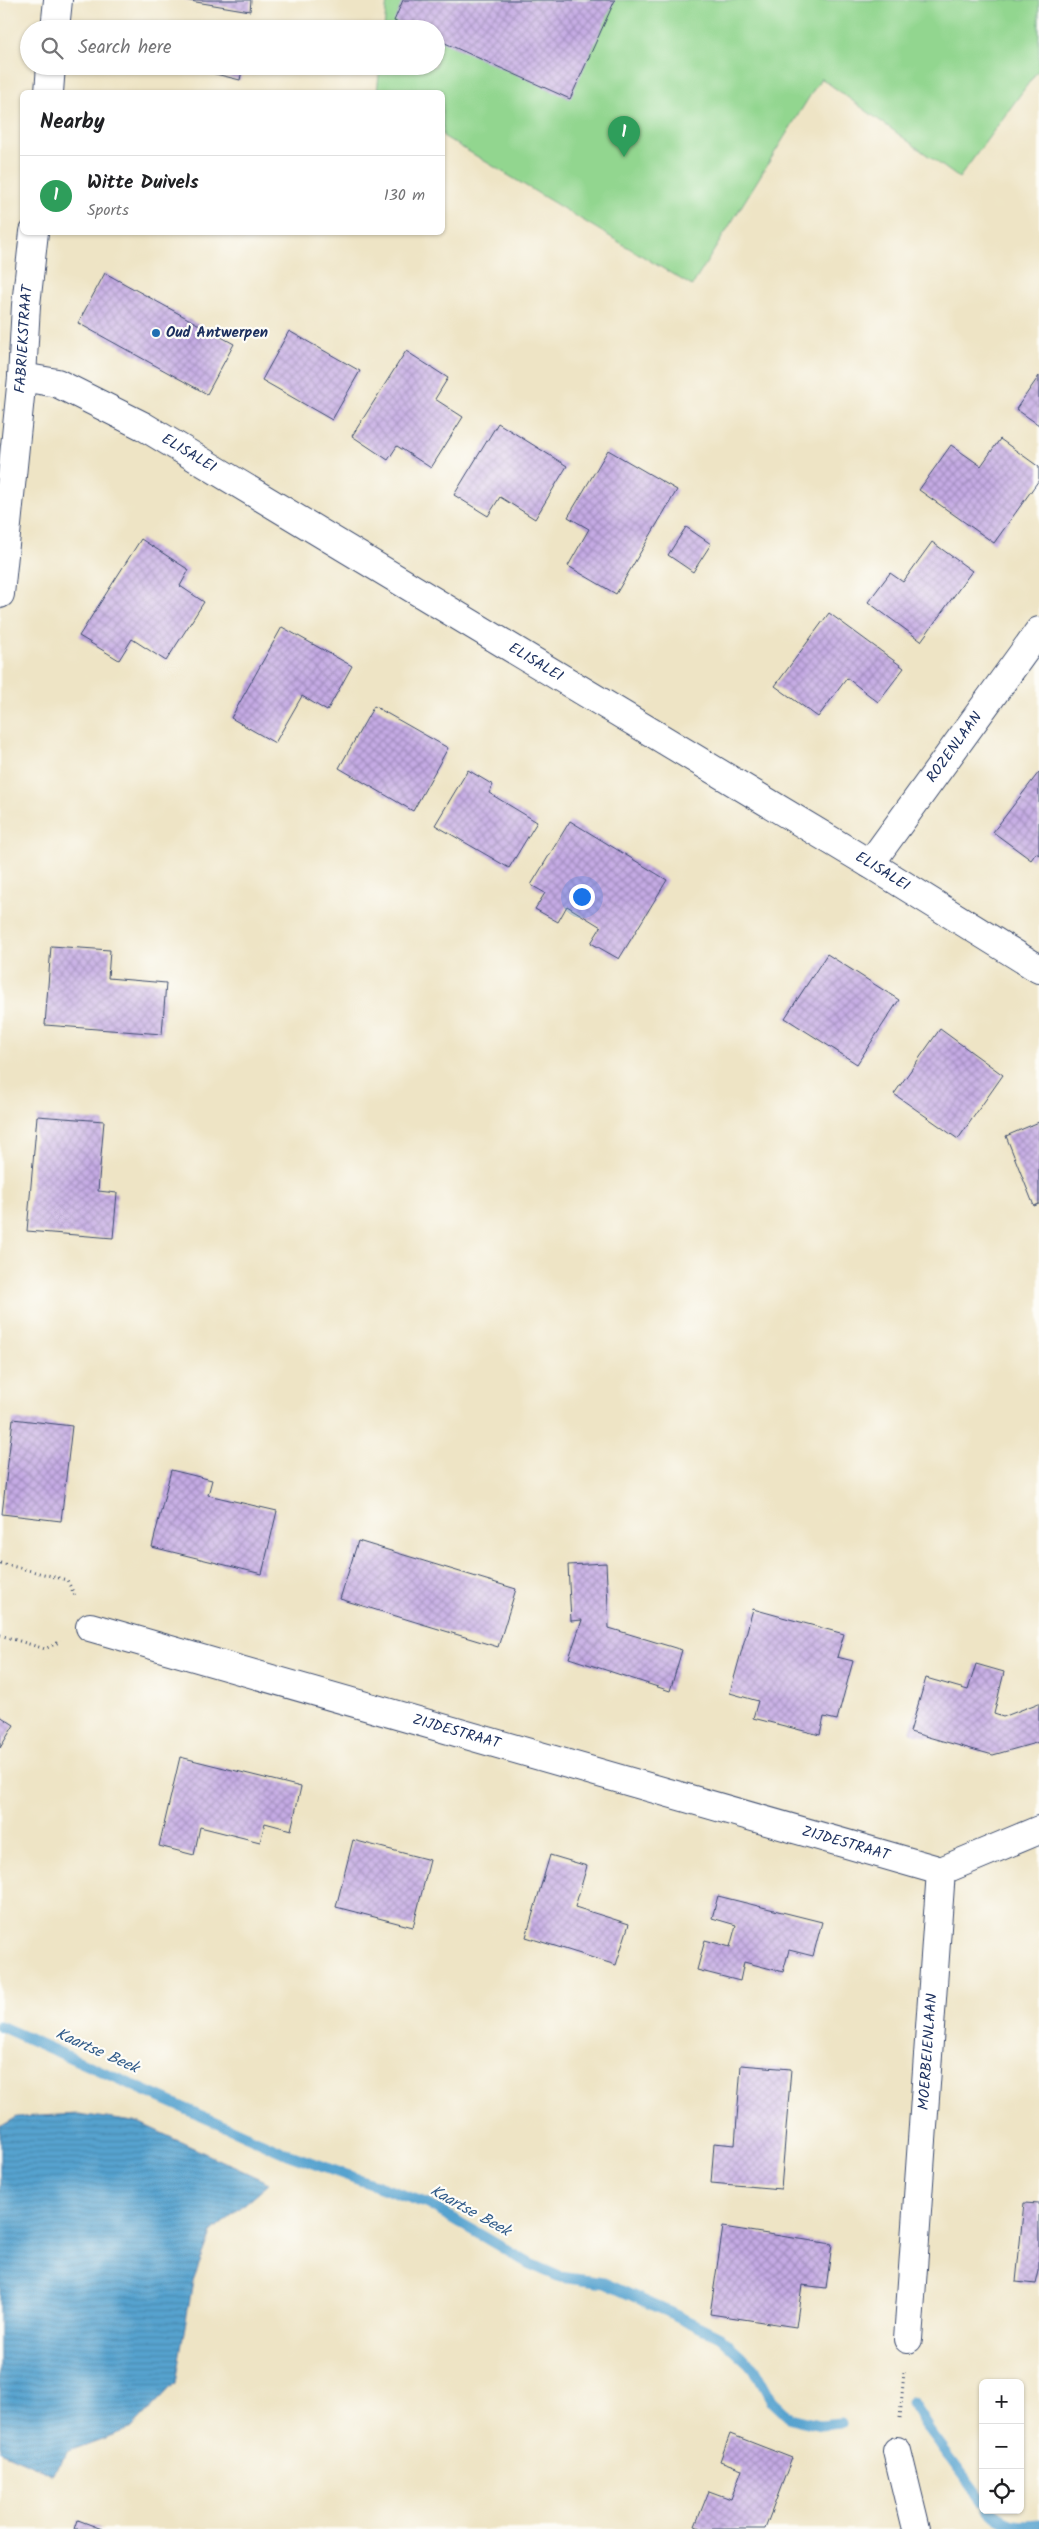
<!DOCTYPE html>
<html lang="en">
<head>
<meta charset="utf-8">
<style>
  :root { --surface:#fff; --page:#f2f2f2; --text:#202124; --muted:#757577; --line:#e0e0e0; --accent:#b45309 }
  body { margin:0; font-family:Kalam,sans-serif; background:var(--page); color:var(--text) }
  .controls { position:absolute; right:15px; bottom:15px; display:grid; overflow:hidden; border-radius:8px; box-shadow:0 1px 4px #0004 }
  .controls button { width:45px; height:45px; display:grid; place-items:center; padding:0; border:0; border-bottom:1px solid var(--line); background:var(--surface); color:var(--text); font:25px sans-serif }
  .you { position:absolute; left:581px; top:896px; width:18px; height:18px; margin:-12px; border:4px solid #fff; border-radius:50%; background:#1a73e8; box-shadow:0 0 0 8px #1a73e833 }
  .badge { display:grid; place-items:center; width:32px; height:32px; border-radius:50%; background:var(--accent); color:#fff; font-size:16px; font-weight:700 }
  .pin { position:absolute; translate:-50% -41px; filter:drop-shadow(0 1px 2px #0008) }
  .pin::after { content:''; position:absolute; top:26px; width:18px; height:15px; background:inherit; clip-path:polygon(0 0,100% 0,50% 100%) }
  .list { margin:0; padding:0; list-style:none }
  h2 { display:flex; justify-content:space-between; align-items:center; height:65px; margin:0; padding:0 20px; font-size:21px }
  h2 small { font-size:16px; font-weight:400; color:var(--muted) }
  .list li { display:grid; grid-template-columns:32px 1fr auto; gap:15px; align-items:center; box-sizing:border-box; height:80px; padding:0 20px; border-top:1px solid var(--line) }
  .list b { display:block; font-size:19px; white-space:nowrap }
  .list p { margin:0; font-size:16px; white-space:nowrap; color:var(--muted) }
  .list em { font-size:16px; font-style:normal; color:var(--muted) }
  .icon { flex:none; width:28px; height:28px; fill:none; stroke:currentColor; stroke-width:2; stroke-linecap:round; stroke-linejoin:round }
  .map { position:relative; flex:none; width:1039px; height:2529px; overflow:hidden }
  .search { position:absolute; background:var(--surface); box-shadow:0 1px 4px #0004; left:20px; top:20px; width:425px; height:55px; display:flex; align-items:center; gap:12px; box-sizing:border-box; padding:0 18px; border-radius:28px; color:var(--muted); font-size:19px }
  .panel { position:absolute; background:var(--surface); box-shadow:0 1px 4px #0004; left:20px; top:90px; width:425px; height:145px; border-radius:8px }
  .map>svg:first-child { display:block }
  .pitch { fill:#92d68f; stroke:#568276 }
  .water { fill:url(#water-rules); stroke:#386996 }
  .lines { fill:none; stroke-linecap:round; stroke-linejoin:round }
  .stream { stroke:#56a3cf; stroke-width:11 }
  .building { fill:url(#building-cross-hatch) }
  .street-casing { stroke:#3b4a6d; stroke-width:30 }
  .path { stroke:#3b4a6d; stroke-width:3; stroke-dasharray:1 4; stroke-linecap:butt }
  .street { stroke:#fff; stroke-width:28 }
  .poi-dot { fill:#1f6fb2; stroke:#fdfcf7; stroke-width:2 }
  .labels { text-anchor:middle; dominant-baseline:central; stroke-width:4.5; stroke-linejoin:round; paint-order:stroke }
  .poi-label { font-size:15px; font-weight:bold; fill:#1b2f5e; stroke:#fdfcf7; text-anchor:start }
  .street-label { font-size:15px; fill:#1b2f5e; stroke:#fdfcf7 }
  .water-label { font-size:16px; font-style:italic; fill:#335d8b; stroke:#fdfcf7 }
</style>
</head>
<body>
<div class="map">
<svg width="1039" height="2529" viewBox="0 0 1039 2529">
  <defs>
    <pattern id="water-rules" width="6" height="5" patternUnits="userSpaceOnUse" patternTransform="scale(1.25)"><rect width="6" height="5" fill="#56a3cf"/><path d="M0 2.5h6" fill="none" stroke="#4685ab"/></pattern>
    <pattern id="building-cross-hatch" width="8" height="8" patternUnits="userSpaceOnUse" patternTransform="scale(1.25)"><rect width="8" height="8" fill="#c5aae4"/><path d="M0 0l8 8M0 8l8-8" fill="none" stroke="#9f8bbc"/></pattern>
  </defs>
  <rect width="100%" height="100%" fill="#fdfcf7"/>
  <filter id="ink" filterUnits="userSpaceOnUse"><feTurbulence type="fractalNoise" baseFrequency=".02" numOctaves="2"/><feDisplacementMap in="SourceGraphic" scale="10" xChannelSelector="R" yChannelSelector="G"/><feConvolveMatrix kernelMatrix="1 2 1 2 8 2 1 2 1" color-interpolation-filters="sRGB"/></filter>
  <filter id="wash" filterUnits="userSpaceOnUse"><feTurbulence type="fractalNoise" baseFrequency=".0096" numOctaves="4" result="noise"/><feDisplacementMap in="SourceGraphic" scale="20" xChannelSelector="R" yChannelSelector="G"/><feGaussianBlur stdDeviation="1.12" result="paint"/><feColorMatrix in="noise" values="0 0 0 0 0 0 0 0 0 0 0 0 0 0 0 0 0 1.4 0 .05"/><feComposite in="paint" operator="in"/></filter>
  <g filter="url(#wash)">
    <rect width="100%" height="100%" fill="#eee4c5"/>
    <polygon class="pitch" points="387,0 1039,0 1039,69 959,178 821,78 692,286 443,136 442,92 377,92 380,66 436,66 436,29 384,29"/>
    <polygon class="water" points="79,2114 140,2123 269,2183 211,2233 193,2281 175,2383 132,2428 69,2451 52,2474 0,2451 0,2127 17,2117"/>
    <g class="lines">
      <g class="stream">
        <polyline points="0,2026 287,2154 428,2204 530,2264 560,2277 604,2283 669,2312 720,2337 754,2368 772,2401 790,2418 820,2425 841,2423"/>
        <polyline points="912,2403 929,2430 983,2502"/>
        <path d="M989,2510C1005,2526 1017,2527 1039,2525"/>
      </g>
    </g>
    <g id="blocks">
      <g class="building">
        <polygon points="184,0 251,0 250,11"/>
        <polygon points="403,0 615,0 570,99 436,39 436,29 413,29 394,21"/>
        <polygon points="183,66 243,66 240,80"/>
        <polygon points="105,273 234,344 207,394 78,323"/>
        <polygon points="289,331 360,371 332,420 262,380"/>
        <polygon points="406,351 448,378 435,399 463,417 431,468 397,446 388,460 352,436"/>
        <polygon points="1039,376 1039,425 1016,409"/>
        <polygon points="498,423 567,466 535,519 500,497 488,516 454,495"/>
        <polygon points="1000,439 1039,467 1039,480 994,543 919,490 951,445 981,466"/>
        <polygon points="608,450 677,490 616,594 568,566 589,529 568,517"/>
        <polygon points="686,527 711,544 693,572 668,555"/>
        <polygon points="141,539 189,570 180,586 204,602 166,661 132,639 119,660 79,636"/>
        <polygon points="932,542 972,571 921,641 868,602 890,573 903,582"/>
        <polygon points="829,613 904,668 878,702 847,678 818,717 775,686"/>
        <polygon points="282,627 352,666 327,711 302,696 275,743 231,718"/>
        <polygon points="374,706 448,748 413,811 339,768"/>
        <polygon points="468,770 493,785 489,793 537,822 509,868 435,825"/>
        <polygon points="1039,772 1039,855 1036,853 1031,860 993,832"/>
        <polygon points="570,821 667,880 619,959 591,943 601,927 567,906 558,922 535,909 545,893 531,885"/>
        <polygon points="51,946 110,950 108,978 166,983 162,1034 45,1025"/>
        <polygon points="827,954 899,1000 857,1064 785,1018"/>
        <polygon points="940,1029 1003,1075 958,1139 894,1094"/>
        <polygon points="37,1116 104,1121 98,1191 117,1193 113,1238 27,1231"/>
        <polygon points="1039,1122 1039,1204 1034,1206 1006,1136"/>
        <polygon points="13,1419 72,1426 61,1521 2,1514"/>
        <polygon points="171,1470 212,1480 208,1495 277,1511 262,1574 152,1547"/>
        <polygon points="358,1541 516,1589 498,1647 340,1599"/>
        <polygon points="606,1563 609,1628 682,1650 670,1691 569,1658 582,1620 571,1621 568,1565"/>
        <polygon points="753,1609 844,1634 837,1657 853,1661 837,1720 824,1717 820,1735 753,1718 758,1701 730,1693"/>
        <polygon points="976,1664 1004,1672 994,1714 1003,1717 1039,1703 1039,1742 993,1755 910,1732 926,1678 968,1690"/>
        <polygon points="0,1716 14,1725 0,1748"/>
        <polygon points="180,1757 301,1787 291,1830 265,1823 260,1842 200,1827 194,1855 159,1846"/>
        <polygon points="353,1840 430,1860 413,1927 336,1907"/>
        <polygon points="550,1855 587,1866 575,1907 629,1924 616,1965 526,1937"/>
        <polygon points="718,1896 822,1922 813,1956 789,1950 783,1972 744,1962 740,1981 697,1970 705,1940 730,1947 736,1925 712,1918"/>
        <polygon points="741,2065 791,2069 781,2189 711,2183 714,2143 735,2145"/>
        <polygon points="1024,2203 1039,2204 1039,2271 1036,2284 1016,2282"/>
        <polygon points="723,2227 832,2244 826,2288 802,2285 796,2327 710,2314"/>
        <polygon points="730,2434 792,2458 765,2529 703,2529 695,2526 709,2491 731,2499 742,2469 720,2461"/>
        <polygon points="78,2520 102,2529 75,2529"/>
      </g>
    </g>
  </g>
  <g filter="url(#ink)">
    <use href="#blocks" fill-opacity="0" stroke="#3b4a6d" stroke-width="1"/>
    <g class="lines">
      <g class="street-casing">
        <g id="street">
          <polyline points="55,29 58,0"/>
          <polyline points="49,92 51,66"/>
          <path id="s1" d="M22,377L57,383L143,426L870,864L1039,969"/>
          <path id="s2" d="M0,594L22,377L26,305L34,232"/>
          <path id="s3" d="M870,864L1039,631"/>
          <path id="s4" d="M90,1627L941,1871"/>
          <polyline points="941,1871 1039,1830"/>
          <path id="s5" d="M908,2339L941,1871"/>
          <polyline points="897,2451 916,2529"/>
        </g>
      </g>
      <g class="path">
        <polyline points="0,1563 67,1580 76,1598"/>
        <polyline points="0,1635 45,1649 61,1641"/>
        <polyline points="900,2418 904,2372"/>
      </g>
      <use href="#street" class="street"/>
    </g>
  </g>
  <circle class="poi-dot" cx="156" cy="333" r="5"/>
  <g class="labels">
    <g class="poi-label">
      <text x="166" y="333">Oud Antwerpen</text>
    </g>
    <g class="street-label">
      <text stroke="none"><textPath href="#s2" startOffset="256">FABRIEKSTRAAT</textPath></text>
      <text stroke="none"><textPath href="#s1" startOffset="185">ELISALEI</textPath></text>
      <text stroke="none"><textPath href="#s1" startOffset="590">ELISALEI</textPath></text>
      <text stroke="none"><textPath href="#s3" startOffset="144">ROZENLAAN</textPath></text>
      <text stroke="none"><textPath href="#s1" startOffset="995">ELISALEI</textPath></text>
      <text stroke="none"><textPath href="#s4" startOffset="381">ZIJDESTRAAT</textPath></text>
      <text stroke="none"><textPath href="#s4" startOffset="786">ZIJDESTRAAT</textPath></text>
      <text stroke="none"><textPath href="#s5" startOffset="288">MOERBEIENLAAN</textPath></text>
    </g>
    <g class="water-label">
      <text transform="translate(97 2051) rotate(24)">Kaartse Beek</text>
      <text transform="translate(470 2211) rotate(29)">Kaartse Beek</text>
    </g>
  </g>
</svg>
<div class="controls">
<button>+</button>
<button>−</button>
<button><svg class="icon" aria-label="locate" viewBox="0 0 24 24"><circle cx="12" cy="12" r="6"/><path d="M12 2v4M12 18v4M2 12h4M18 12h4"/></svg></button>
</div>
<div class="you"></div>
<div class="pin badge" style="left:624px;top:157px;background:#2e9e5b">1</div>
<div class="search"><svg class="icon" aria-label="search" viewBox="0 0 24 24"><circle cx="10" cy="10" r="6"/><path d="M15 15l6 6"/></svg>Search here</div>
<section class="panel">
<h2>Nearby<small></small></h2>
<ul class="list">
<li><span class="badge" style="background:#2e9e5b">1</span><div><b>Witte Duivels</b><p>Sports</p></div><em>130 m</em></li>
</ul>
</section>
</div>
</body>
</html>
